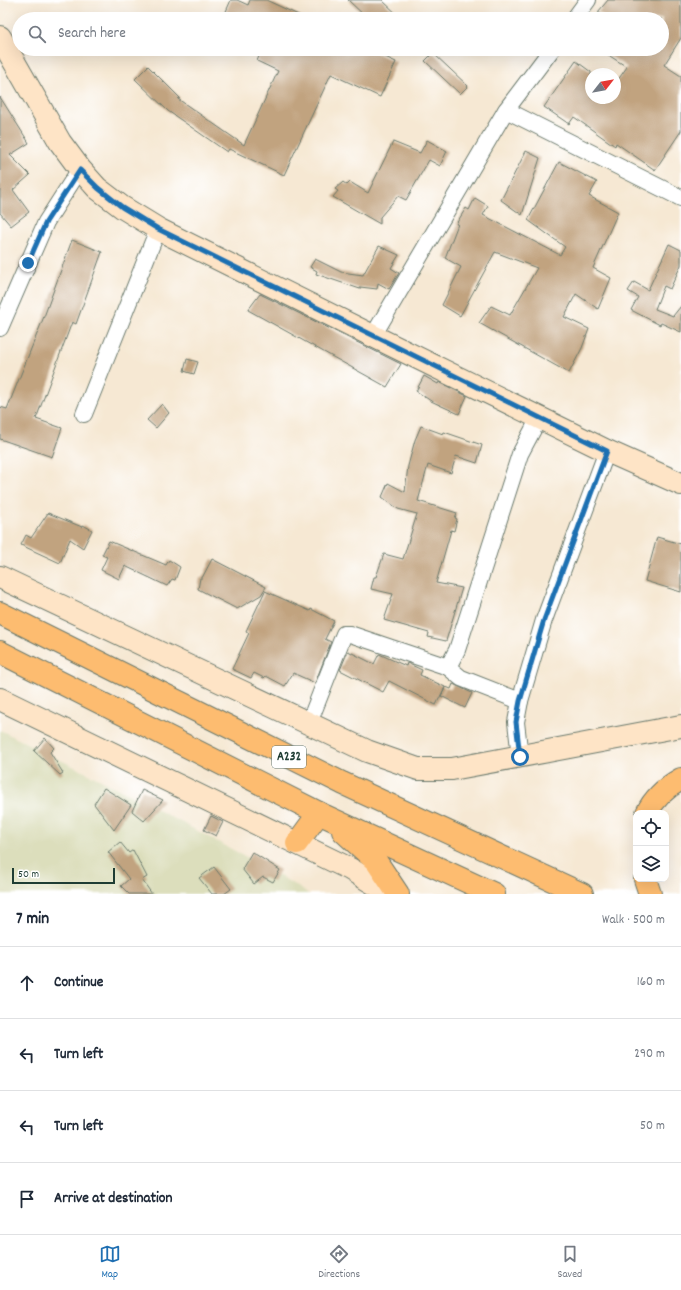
<!DOCTYPE html>
<html lang="en">
<head>
<meta charset="utf-8">
<style>
  :root { --surface:#fff; --page:#f6f6f7; --text:#1f2937; --muted:#747a83; --line:#e0e1e3; --accent:#1f6fb2 }
  body { margin:0; font-family:Dekko,sans-serif; background:var(--page); color:var(--text) }
  .controls { position:absolute; right:12px; bottom:12px; display:grid; overflow:hidden; border-radius:8px; box-shadow:0 4px 16px #0002 }
  .controls button { width:36px; height:36px; display:grid; place-items:center; padding:0; border:0; border-bottom:1px solid var(--line); background:var(--surface); color:var(--text); font:20px sans-serif }
  .compass { position:absolute; left:585px; top:68px; width:36px; height:36px; border-radius:50%; background:var(--surface); box-shadow:0 4px 16px #0002; rotate:59deg }
  .scale { position:absolute; left:12px; bottom:10px; width:103px; box-sizing:border-box; padding-left:4px; border:2px solid #1f3d34; border-top:0; font-size:11px; line-height:14px; white-space:nowrap; color:#1f3d34; -webkit-text-stroke:3px #fff; paint-order:stroke }
  .stop { position:absolute; width:12px; height:12px; margin:-9px; border:3px solid #1f6fb2; border-radius:50%; background:#fff }
  .stop.end { background:#1f6fb2; border-color:#fff; box-shadow:0 1px 4px #0008 }
  .list { margin:0; padding:0; list-style:none }
  h2 { display:flex; justify-content:space-between; align-items:center; height:52px; margin:0; padding:0 16px; font-size:17px }
  h2 small { font-size:13px; font-weight:400; color:var(--muted) }
  .list li { display:grid; grid-template-columns:26px 1fr auto; gap:12px; align-items:center; box-sizing:border-box; height:72px; padding:0 16px; border-top:1px solid var(--line) }
  .list b { display:block; font-size:15px; white-space:nowrap }
  .list em { font-size:13px; font-style:normal; color:var(--muted) }
  .icon { flex:none; width:22px; height:22px; fill:none; stroke:currentColor; stroke-width:2; stroke-linecap:round; stroke-linejoin:round }
  .map { position:relative; flex:none; width:681px; height:894px; overflow:hidden }
  .search { position:absolute; background:var(--surface); box-shadow:0 4px 16px #0002; left:12px; right:12px; top:12px; height:44px; display:flex; align-items:center; gap:10px; box-sizing:border-box; padding:0 14px; border-radius:22px; color:var(--muted); font-size:15px }
  .sheet { height:340px; background:var(--surface) }
  nav { display:flex; justify-content:space-around; align-items:center; box-sizing:border-box; height:56px; border-top:1px solid var(--line); background:var(--surface); font-size:11px; color:var(--muted) }
  nav a { display:grid; justify-items:center; gap:2px }
  nav .on { color:var(--accent) }
  .map>svg:first-child { display:block }
  .built { fill:#dcdebc }
  .building { fill:#c1a37f }
  .lines { fill:none; stroke-linecap:round; stroke-linejoin:round }
  .street-casing { stroke:#6a796c; stroke-width:18 }
  .secondary-casing { stroke:#6a796c; stroke-width:24 }
  .highway-casing { stroke:#6a796c; stroke-width:24 }
  .street { stroke:#fff; stroke-width:16 }
  .secondary { stroke:#fee4c6; stroke-width:22 }
  .highway { stroke:#fdbc70; stroke-width:22 }
  .route { stroke:#1f6fb2; stroke-width:5 }
  .labels { text-anchor:middle; dominant-baseline:central; stroke-width:3; stroke-linejoin:round; paint-order:stroke }
  .shield { fill:#fff; stroke:#627771; stroke-width:1 }
  .shield-label { font-size:13px; font-weight:bold; fill:#1f3d34 }
</style>
</head>
<body>
<div class="map">
<svg width="681" height="894" viewBox="0 0 681 894">
  <rect width="100%" height="100%" fill="#fff"/>
  <filter id="ink" filterUnits="userSpaceOnUse"><feTurbulence type="fractalNoise" baseFrequency=".025" numOctaves="2"/><feDisplacementMap in="SourceGraphic" scale="8" xChannelSelector="R" yChannelSelector="G"/><feConvolveMatrix kernelMatrix="1 2 1 2 8 2 1 2 1" color-interpolation-filters="sRGB"/></filter>
  <filter id="wash" filterUnits="userSpaceOnUse"><feTurbulence type="fractalNoise" baseFrequency=".012" numOctaves="4" result="noise"/><feDisplacementMap in="SourceGraphic" scale="16" xChannelSelector="R" yChannelSelector="G"/><feGaussianBlur stdDeviation="0.9" result="paint"/><feColorMatrix in="noise" values="0 0 0 0 0 0 0 0 0 0 0 0 0 0 0 0 0 1.4 0 .05"/><feComposite in="paint" operator="in"/></filter>
  <g filter="url(#wash)">
    <rect width="100%" height="100%" fill="#f6e8d3"/>
    <polygon class="built" points="0,730 109,784 267,868 309,894 0,894"/>
    <g id="blocks">
      <g class="building">
        <polygon points="231,0 237,0 248,5 250,0 266,0 307,19 231,19 224,16"/>
        <polygon points="348,0 382,0 402,19 368,19"/>
        <polygon points="608,0 681,0 681,38 664,65 681,76 681,131 655,170 616,143 615,146 574,117 569,124 544,107 576,61 591,72 591,98 615,98 615,84 627,67 599,49 662,49 662,19 608,19 598,12"/>
        <polygon points="262,49 368,49 396,62 380,97 331,74 284,175 229,149 227,152 168,111 135,79 148,66 180,98 178,99 244,145 278,71 257,61"/>
        <polygon points="433,53 468,86 460,94 425,61"/>
        <polygon points="0,97 29,143 10,155 30,175 13,190 29,212 11,226 0,213"/>
        <polygon points="427,140 447,151 440,166 429,160 406,200 398,196 380,217 380,224 333,197 338,191 335,189 343,182 347,185 350,182 368,193 393,142 420,153"/>
        <polygon points="526,151 540,158 522,215 501,200"/>
        <polygon points="559,162 597,182 589,196 618,212 593,268 611,278 598,309 576,294 564,317 589,329 582,348 569,373 479,323 491,306 510,315 537,268 495,252 460,316 442,305 461,267 445,258 458,224 456,224 466,208 469,210 475,198 488,206 483,215 560,255 565,247 528,220"/>
        <polygon points="72,240 102,252 76,324 72,322 36,419 62,428 52,457 0,439 0,407 7,409 45,314"/>
        <polygon points="669,244 681,250 681,265 670,289 664,286 655,309 673,316 681,306 681,332 661,323 660,325 631,310 638,297 628,291 634,282 648,290"/>
        <polygon points="379,246 399,255 391,268 399,273 389,289 378,283 377,289 360,287 360,289 316,274 317,271 310,267 315,259 341,272 363,275"/>
        <polygon points="260,294 401,364 387,387 248,310"/>
        <polygon points="187,359 198,362 194,374 184,371"/>
        <polygon points="424,376 438,384 439,382 467,396 459,414 431,401 416,391"/>
        <polygon points="162,404 169,413 156,428 147,420"/>
        <polygon points="421,426 443,434 444,432 482,445 477,463 456,456 451,473 428,465 418,501 457,513 455,518 457,519 454,531 451,530 436,583 462,588 446,641 428,637 429,633 384,620 393,594 371,589 374,577 376,577 384,554 403,559 417,514 398,509 382,497 388,483 405,492 408,466 415,440"/>
        <polygon points="48,513 82,527 83,525 92,530 83,548 70,539 60,563 21,545 26,535 31,538"/>
        <polygon points="657,537 681,544 681,592 645,581"/>
        <polygon points="109,541 166,565 169,560 180,567 175,580 172,579 167,586 125,566 119,579 101,570 107,557 102,555"/>
        <polygon points="212,559 266,587 261,595 237,609 198,589 200,578 202,578"/>
        <polygon points="265,591 310,611 311,609 334,621 325,639 331,642 315,683 293,673 285,686 266,676 264,678 254,673 251,678 232,669 249,633 246,631"/>
        <polygon points="348,651 374,664 379,654 406,666 407,663 422,670 420,675 445,687 436,705 389,681 383,692 340,670"/>
        <polygon points="453,684 472,693 465,708 441,696 446,687 451,689"/>
        <polygon points="45,738 54,748 50,752 63,773 60,775 34,751"/>
        <polygon points="104,788 131,805 114,830 94,804"/>
        <polygon points="142,790 163,800 144,821 132,811"/>
        <polygon points="211,816 223,822 216,836 204,830"/>
        <polygon points="120,842 129,853 133,850 147,877 142,880 152,894 129,894 121,886 129,879 108,852"/>
        <polygon points="252,852 280,870 273,882 263,877 254,884 242,869"/>
        <polygon points="214,867 231,889 224,894 212,894 199,878"/>
      </g>
    </g>
  </g>
  <g filter="url(#ink)">
    <use href="#blocks" fill-opacity="0" stroke="#6a796c" stroke-width="1"/>
    <g class="lines">
      <g class="street-casing">
        <g id="street">
          <polyline points="574,19 588,0"/>
          <polyline points="506,110 681,198"/>
          <polyline points="0,328 46,222 80,169"/>
          <polyline points="373,336 506,110 552,49"/>
          <polyline points="84,414 158,229"/>
          <polyline points="520,701 461,678 448,667 457,650 520,454 539,418"/>
          <polyline points="309,723 344,634 350,634 448,667"/>
          <polyline points="520,757 516,722 520,701 544,620 607,451"/>
        </g>
      </g>
      <g class="secondary-casing">
        <g id="secondary">
          <polyline points="0,37 60,142 80,169 97,188 122,207 158,229 373,336 607,451 681,484"/>
          <polyline points="0,577 367,751 418,769 452,769 681,726"/>
          <polyline points="0,699 350,869 391,894"/>
        </g>
      </g>
      <g class="highway-casing">
        <g id="highway">
          <polyline points="0,613 342,783 582,894"/>
          <polyline points="0,652 325,816 494,894"/>
          <path d="M647,813C654,798 667,787 681,779"/>
          <polyline points="343,831 376,861 398,894"/>
          <polyline points="297,843 319,813"/>
          <polyline points="645,879 650,894"/>
        </g>
      </g>
      <use href="#street" class="street"/>
      <use href="#secondary" class="secondary"/>
      <use href="#highway" class="highway"/>
    </g>
  </g>
  <g class="lines" filter="url(#ink)">
    <polyline class="route" points="28,263 46,222 80,170 98,188 122,207 158,229 607,451 544,620 520,701 516,722 520,757"/>
  </g>
  <g class="labels">
    <rect class="shield" x="272" y="746" width="34" height="22" rx="3"/>
    <g class="shield-label">
      <text x="289" y="757">A232</text>
    </g>
  </g>
</svg>
<div class="controls">
<button><svg class="icon" aria-label="locate" viewBox="0 0 24 24"><circle cx="12" cy="12" r="6"/><path d="M12 2v4M12 18v4M2 12h4M18 12h4"/></svg></button>
<button><svg class="icon" aria-label="layers" viewBox="0 0 24 24"><path d="M12 4l9 5-9 5-9-5zM3 14l9 5 9-5"/></svg></button>
</div>
<svg class="compass" viewBox="-18 -18 36 36"><path d="M0-13l5 13h-10z" fill="#e53935"/><path d="M0 13l5-13h-10z" fill="#747a83"/></svg>
<div class="scale">50 m</div>
<div class="stop" style="left:520px;top:757px"></div>
<div class="stop end" style="left:28px;top:263px"></div>
<div class="search"><svg class="icon" aria-label="search" viewBox="0 0 24 24"><circle cx="10" cy="10" r="6"/><path d="M15 15l6 6"/></svg>Search here</div>
</div>
<section class="sheet">
<h2>7 min<small>Walk · 500 m</small></h2>
<ul class="list">
<li><svg class="icon" aria-label="ahead" viewBox="0 0 24 24"><path d="M12 20V5M6 11l6-6 6 6"/></svg><div><b>Continue</b></div><em>160 m</em></li>
<li><svg class="icon" aria-label="left" viewBox="0 0 24 24"><path d="M17 20v-9H6M10 6l-5 5 5 5"/></svg><div><b>Turn left</b></div><em>290 m</em></li>
<li><svg class="icon" aria-label="left" viewBox="0 0 24 24"><path d="M17 20v-9H6M10 6l-5 5 5 5"/></svg><div><b>Turn left</b></div><em>50 m</em></li>
<li><svg class="icon" aria-label="arrive" viewBox="0 0 24 24"><path d="M6 21V4h12l-3 4 3 4H6"/></svg><div><b>Arrive at destination</b></div></li>
</ul>
</section>
<nav>
<a class="on"><svg class="icon" aria-label="map" viewBox="0 0 24 24"><path d="M3 6l6-2 6 2 6-2v14l-6 2-6-2-6 2zM9 4v14M15 6v14"/></svg>Map</a>
<a><svg class="icon" aria-label="directions" viewBox="0 0 24 24"><path d="M12 3l9 9-9 9-9-9zM9 14v-3h6M13 9l2 2-2 2"/></svg>Directions</a>
<a><svg class="icon" aria-label="saved" viewBox="0 0 24 24"><path d="M7 4h10v16l-5-4-5 4z"/></svg>Saved</a>
</nav>
</body>
</html>
